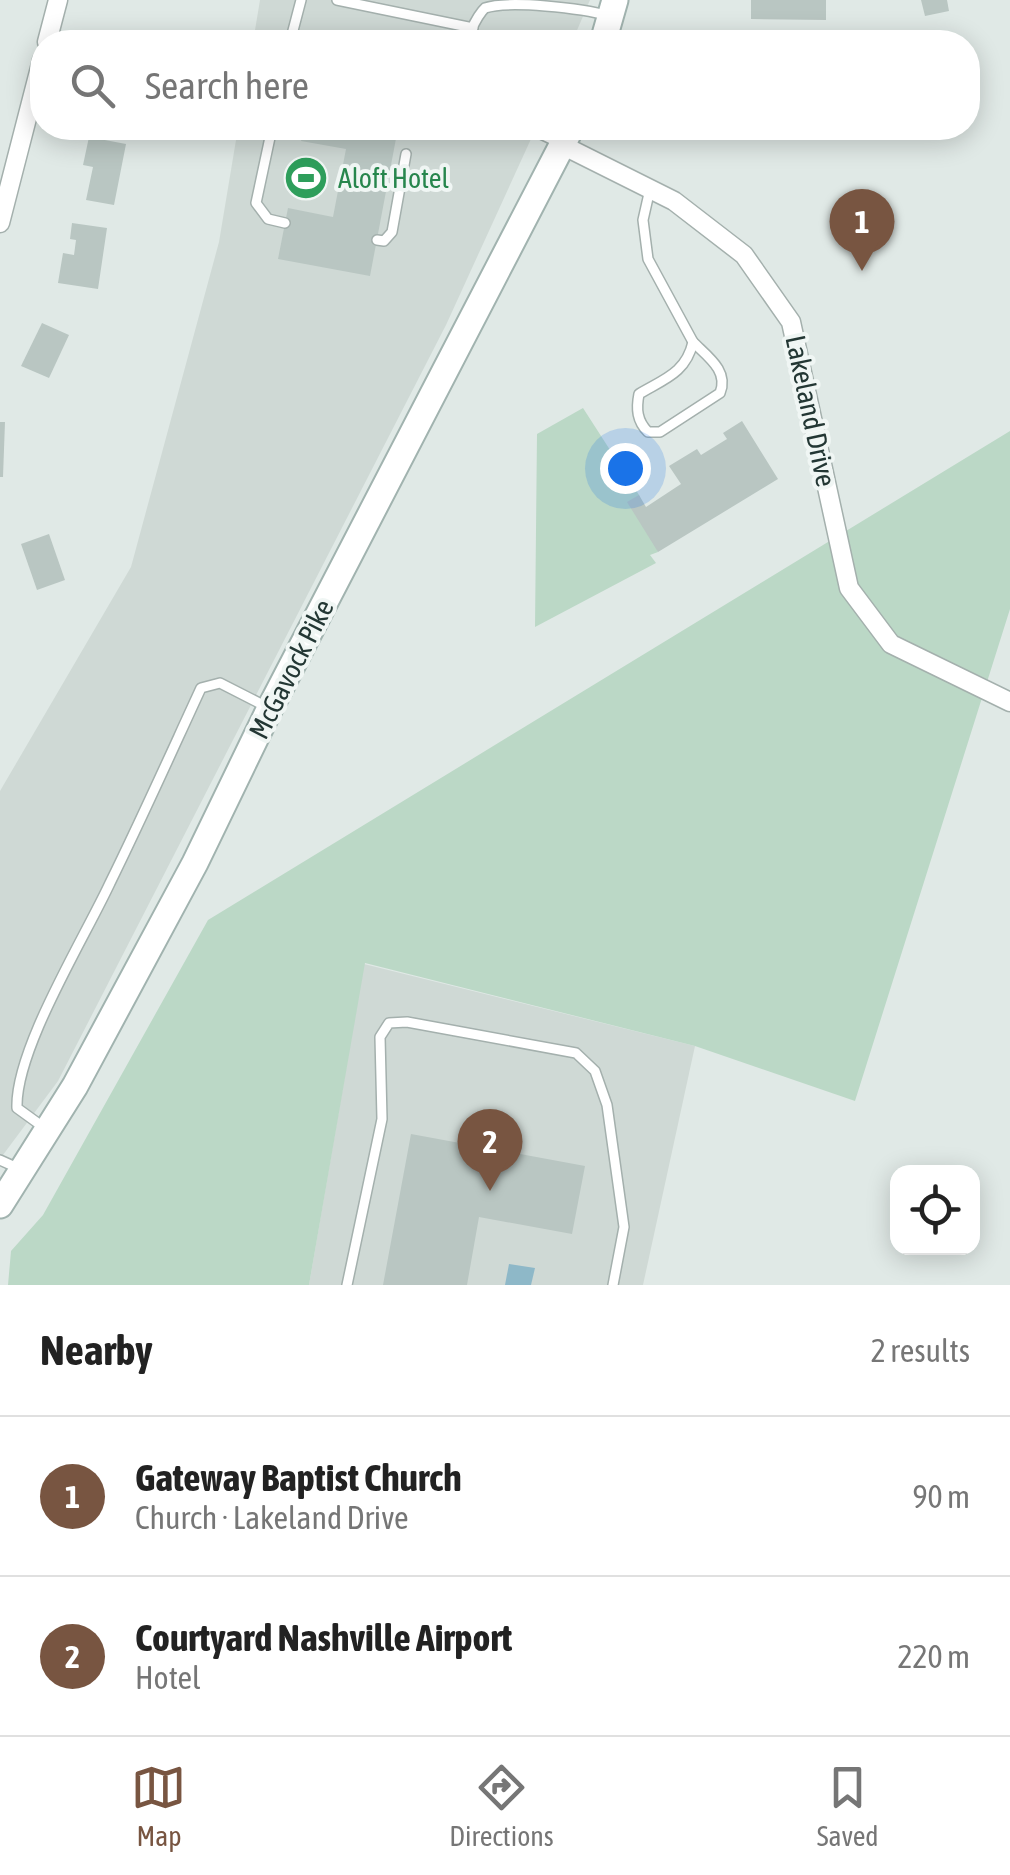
<!DOCTYPE html>
<html lang="en">
<head>
<meta charset="utf-8">
<style>
  :root { --surface:#fff; --page:#f6f6f6; --text:#222; --muted:#767676; --line:#e0e0e0; --accent:#785541 }
  body { margin:0; font-family:"Asap Condensed",sans-serif; background:var(--page); color:var(--text) }
  .controls { position:absolute; right:30px; bottom:30px; display:grid; overflow:hidden; border-radius:20px; box-shadow:0 5px 25px #0003 }
  .controls button { width:90px; height:90px; display:grid; place-items:center; padding:0; border:0; border-bottom:2px solid var(--line); background:var(--surface); color:var(--text); font:50px sans-serif }
  .you { position:absolute; left:625px; top:468px; width:35px; height:35px; margin:-25px; border:8px solid #fff; border-radius:50%; background:#1a73e8; box-shadow:0 0 0 15px #1a73e833 }
  .badge { display:grid; place-items:center; width:65px; height:65px; border-radius:50%; background:var(--accent); color:#fff; font-size:32px; font-weight:700 }
  .pin { position:absolute; translate:-50% -82px; filter:drop-shadow(0 2px 5px #0008) }
  .pin::after { content:''; position:absolute; top:52px; width:35px; height:30px; background:inherit; clip-path:polygon(0 0,100% 0,50% 100%) }
  .list { margin:0; padding:0; list-style:none }
  h2 { display:flex; justify-content:space-between; align-items:center; height:130px; margin:0; padding:0 40px; font-size:42px }
  h2 small { font-size:32px; font-weight:400; color:var(--muted) }
  .list li { display:grid; grid-template-columns:65px 1fr auto; gap:30px; align-items:center; box-sizing:border-box; height:160px; padding:0 40px; border-top:2px solid var(--line) }
  .list b { display:block; font-size:38px; white-space:nowrap }
  .list p { margin:0; font-size:32px; white-space:nowrap; color:var(--muted) }
  .list em { font-size:32px; font-style:normal; color:var(--muted) }
  .icon { flex:none; width:55px; height:55px; fill:none; stroke:currentColor; stroke-width:2; stroke-linecap:round; stroke-linejoin:round }
  .map { position:relative; flex:none; width:1010px; height:1285px; overflow:hidden }
  .search { position:absolute; background:var(--surface); box-shadow:0 5px 25px #0003; left:30px; right:30px; top:30px; height:110px; display:flex; align-items:center; gap:25px; box-sizing:border-box; padding:0 35px; border-radius:40px; color:var(--muted); font-size:38px }
  .sheet { height:450px; background:var(--surface) }
  nav { display:flex; justify-content:space-around; align-items:center; box-sizing:border-box; height:140px; border-top:2px solid var(--line); background:var(--surface); font-size:28px; color:var(--muted) }
  nav a { display:grid; justify-items:center; gap:5px }
  nav .on { color:var(--accent) }
  .map>svg:first-child { display:block }
  .built { fill:#cfd9d5 }
  .green { fill:#bbd8c6 }
  .water { fill:#8eb8c8 }
  .building { fill:#b9c6c2 }
  .lines { fill:none; stroke-linecap:round; stroke-linejoin:round }
  .lane-casing { stroke:#a4b0ad; stroke-width:12 }
  .street-casing { stroke:#a4b0ad; stroke-width:21 }
  .secondary-casing { stroke:#a1b3af; stroke-width:29 }
  .lane { stroke:#fff; stroke-width:9 }
  .street { stroke:#fff; stroke-width:18 }
  .secondary { stroke:#fff; stroke-width:25 }
  .labels { text-anchor:middle; dominant-baseline:central; stroke-width:8; stroke-linejoin:round; paint-order:stroke }
  .leisure-label { font-size:28px; fill:#27864d; stroke:#f0f6f4; text-anchor:start }
  .street-label { font-size:28px; fill:#233734; stroke:#f0f6f4 }
</style>
</head>
<body>
<div class="map">
<svg width="1010" height="1285" viewBox="0 0 1010 1285">
  <rect width="100%" height="100%" fill="#e0e9e6"/>
  <g class="built">
    <polygon points="260,0 590,0 572,42 253,42"/>
    <polygon points="238,128 536,128 446,325 58,1081 0,1159 0,791 131,567 219,242"/>
    <polygon points="364,964 695,1046 643,1285 309,1285"/>
  </g>
  <g class="green">
    <polygon points="583,408 639,495 658,552 650,555 656,563 535,627 537,434"/>
    <polygon points="1010,431 1010,609 855,1101 695,1046 365,963 309,1285 8,1285 11,1251 43,1215 208,920"/>
  </g>
  <g class="water">
    <polygon points="300,162 316,164 312,195 296,192"/>
    <polygon points="509,1264 535,1268 531,1285 505,1285"/>
  </g>
  <g class="building">
    <polygon points="751,0 826,0 826,20 751,19"/>
    <polygon points="921,0 947,0 949,11 925,16"/>
    <polygon points="304,128 398,128 370,276 278,259 288,208 333,217 346,149 301,141"/>
    <polygon points="89,137 126,144 114,205 86,200 93,167 83,165"/>
    <polygon points="72,223 107,228 98,289 58,283 63,253 74,255 76,240 70,239"/>
    <polygon points="42,323 69,335 49,378 21,366"/>
    <polygon points="742,421 778,479 658,552 627,502 639,495 646,507 681,484 669,466 697,449 701,455 727,439 723,433"/>
    <polygon points="0,422 5,422 3,477 0,477"/>
    <polygon points="49,534 65,580 37,590 21,544"/>
    <polygon points="411,1134 585,1166 572,1234 479,1217 467,1285 383,1285"/>
  </g>
  <g class="lines">
    <g class="lane-casing">
      <g id="lane">
        <polyline points="337,0 473,28"/>
        <polyline points="290,42 301,0"/>
        <path d="M465,42C471,32 476,16 485,8C508,0 582,8 609,16"/>
        <polyline points="272,128 256,203 268,219 285,223"/>
        <polyline points="528,128 562,144"/>
        <polyline points="650,189 643,220 648,259 693,342"/>
        <polyline points="377,240 384,241 392,232 406,154"/>
        <path d="M693,342C708,357 729,371 720,393L660,432H648C637,421 636,409 639,394C664,379 686,373 693,342Z"/>
        <path d="M46,1129L17,1108C15,1050 84,939 110,883C142,818 171,753 201,688L220,683L267,707"/>
        <polyline points="0,1160 20,1169"/>
        <polyline points="347,1285 382,1119 380,1037 389,1023 407,1022 576,1053 595,1071 607,1105 624,1227 613,1285"/>
      </g>
    </g>
    <g class="street-casing">
      <g id="street">
        <polyline points="47,42 58,0"/>
        <polyline points="564,146 674,201 744,255 791,322 849,588 891,644 1010,702"/>
        <polyline points="0,223 42,60"/>
      </g>
    </g>
    <g class="secondary-casing">
      <g id="secondary">
        <polyline points="603,42 615,0"/>
        <polyline points="0,1205 75,1086 195,863 270,708 571,128"/>
      </g>
    </g>
    <use href="#lane" class="lane"/>
    <use href="#street" class="street"/>
    <use href="#secondary" class="secondary"/>
  </g>
  <defs>
    <g id="stadium-disc" transform="scale(2.25)"><circle r="9.5" fill="#2e9e5b" stroke="#f0f6f4"/><path d="M0-5a6.5 5 0 1 0 0 10a6.5 5 0 1 0 0-10ZM-3.5-1.8h7v3.6h-7Z" fill="#fff"/></g>
  </defs>
  <g fill-rule="evenodd">
    <use href="#stadium-disc" x="306" y="178"/>
  </g>
  <g class="labels">
    <g class="leisure-label">
      <text x="338" y="178">Aloft Hotel</text>
    </g>
    <g class="street-label">
      <text transform="translate(811 411) rotate(78)">Lakeland Drive</text>
      <text transform="translate(291 669) rotate(-63)">McGavock Pike</text>
    </g>
  </g>
</svg>
<div class="controls">
<button><svg class="icon" aria-label="locate" viewBox="0 0 24 24"><circle cx="12" cy="12" r="6"/><path d="M12 2v4M12 18v4M2 12h4M18 12h4"/></svg></button>
</div>
<div class="you"></div>
<div class="pin badge" style="left:862px;top:271px">1</div>
<div class="pin badge" style="left:490px;top:1191px">2</div>
<div class="search"><svg class="icon" aria-label="search" viewBox="0 0 24 24"><circle cx="10" cy="10" r="6"/><path d="M15 15l6 6"/></svg>Search here</div>
</div>
<section class="sheet">
<h2>Nearby<small>2 results</small></h2>
<ul class="list">
<li><span class="badge">1</span><div><b>Gateway Baptist Church</b><p>Church · Lakeland Drive</p></div><em>90 m</em></li>
<li><span class="badge">2</span><div><b>Courtyard Nashville Airport</b><p>Hotel</p></div><em>220 m</em></li>
</ul>
</section>
<nav>
<a class="on"><svg class="icon" aria-label="map" viewBox="0 0 24 24"><path d="M3 6l6-2 6 2 6-2v14l-6 2-6-2-6 2zM9 4v14M15 6v14"/></svg>Map</a>
<a><svg class="icon" aria-label="directions" viewBox="0 0 24 24"><path d="M12 3l9 9-9 9-9-9zM9 14v-3h6M13 9l2 2-2 2"/></svg>Directions</a>
<a><svg class="icon" aria-label="saved" viewBox="0 0 24 24"><path d="M7 4h10v16l-5-4-5 4z"/></svg>Saved</a>
</nav>
</body>
</html>
